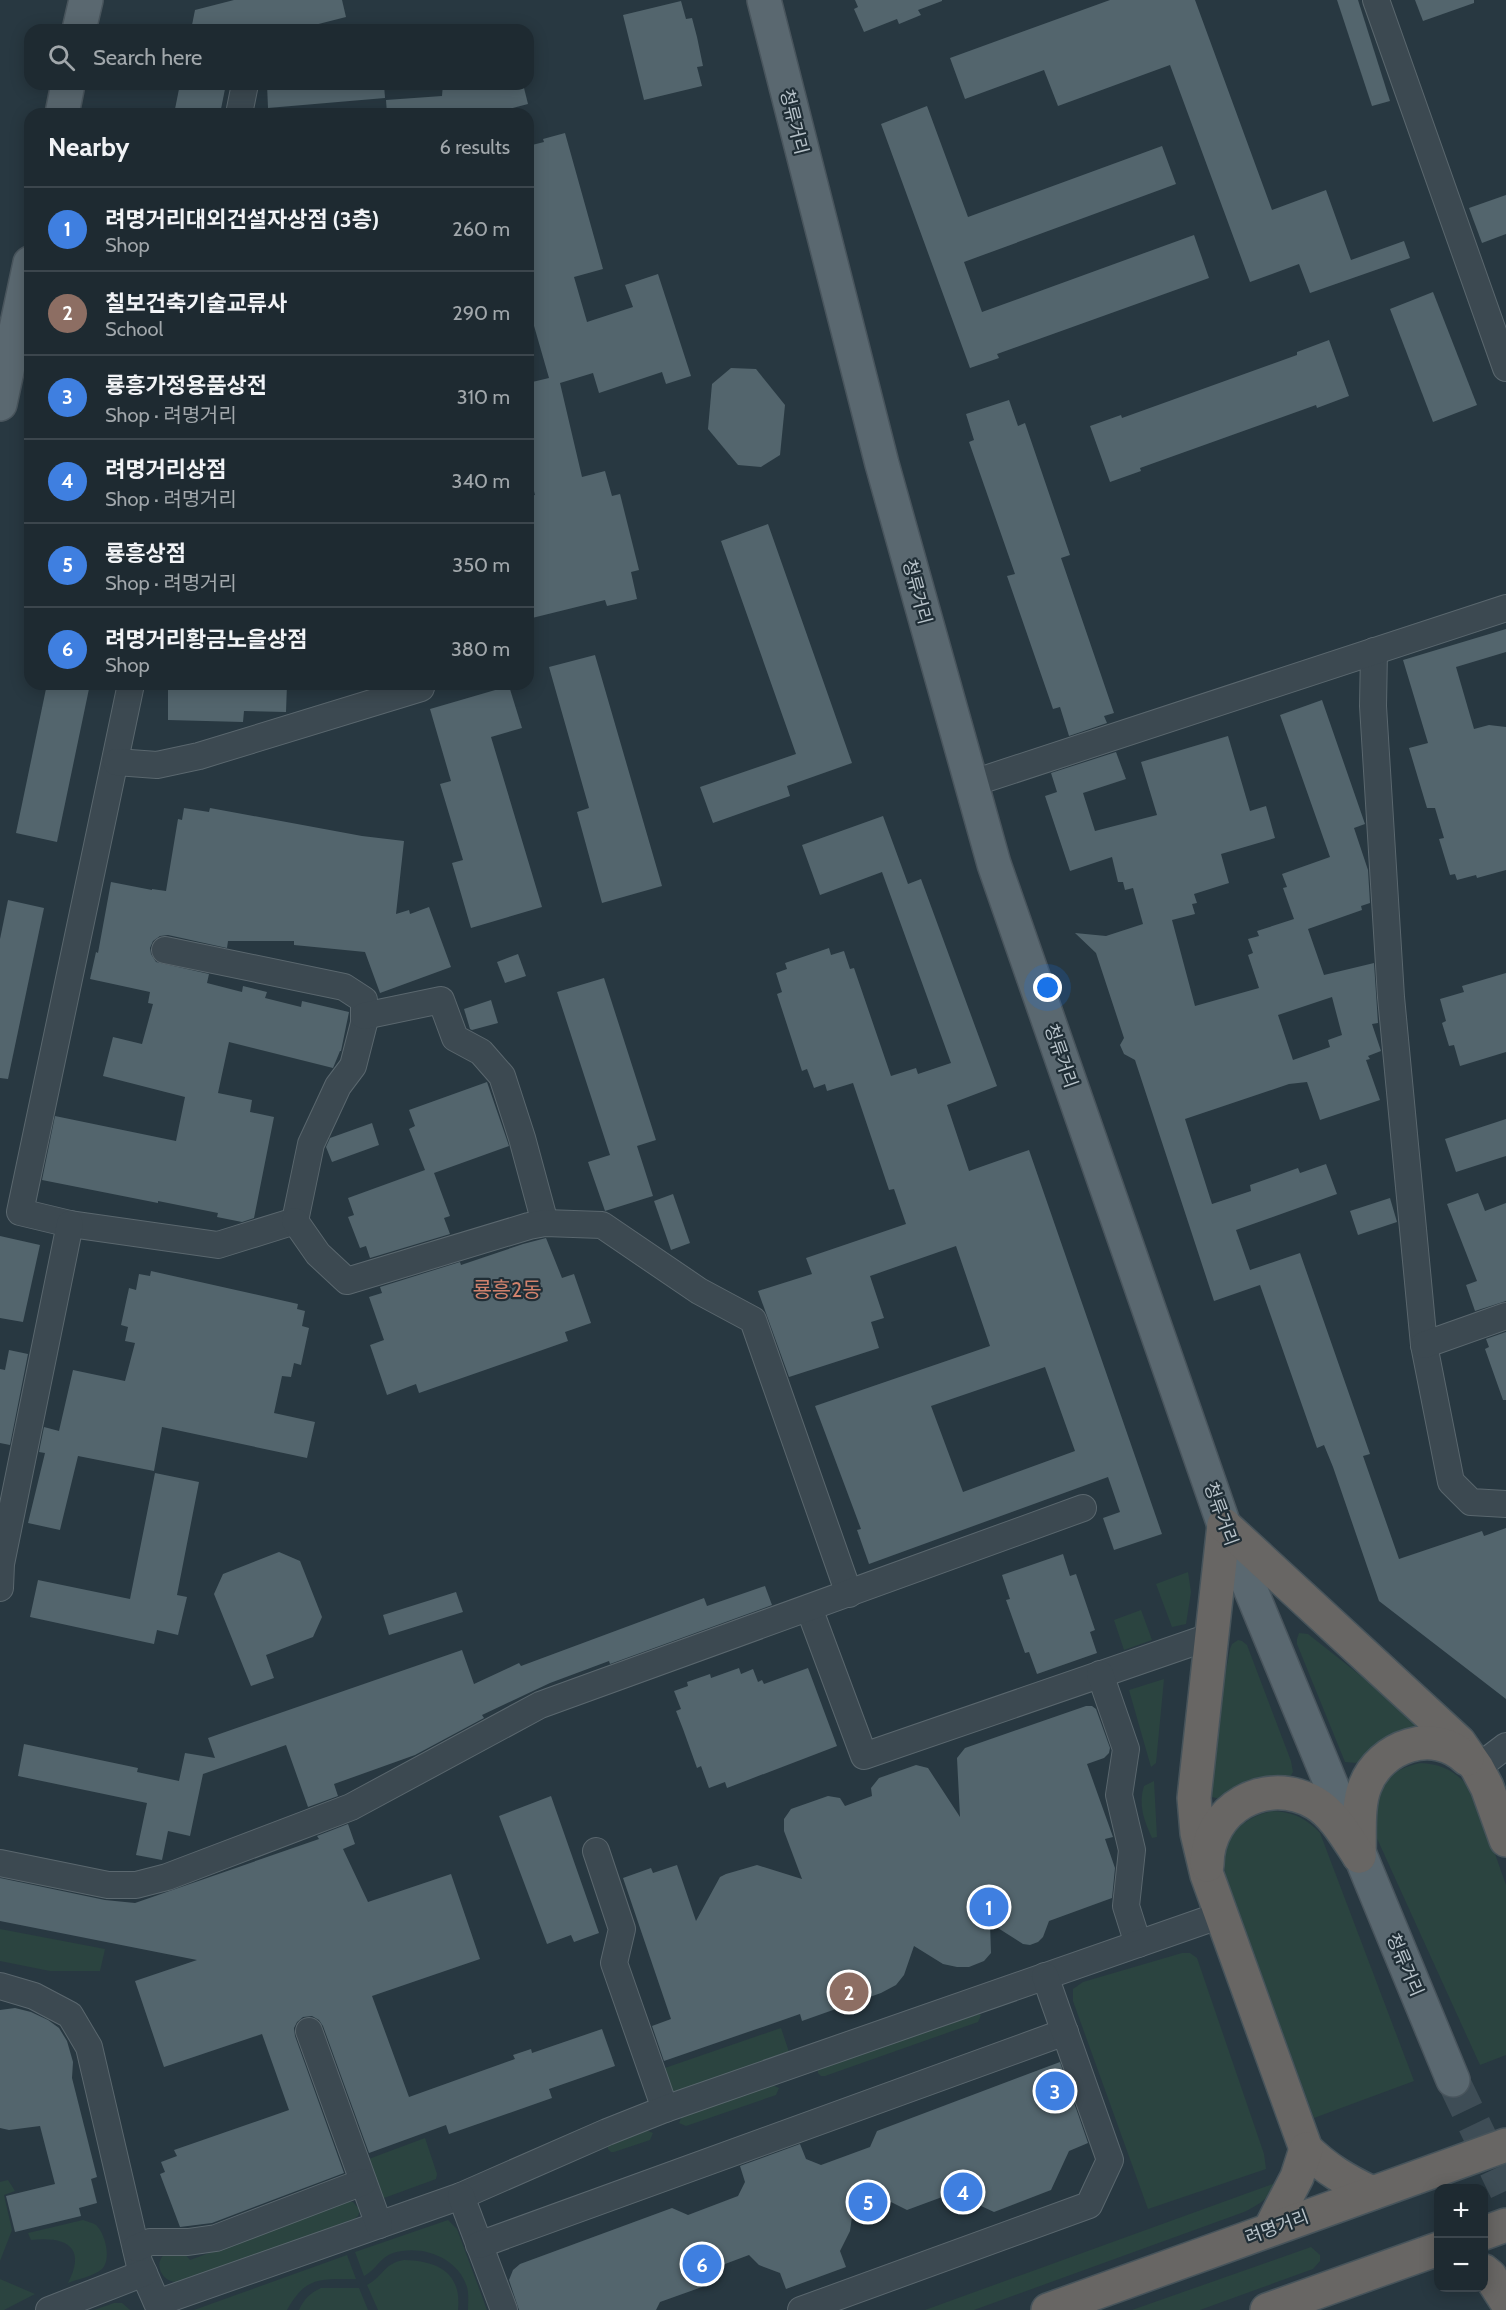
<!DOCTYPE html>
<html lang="en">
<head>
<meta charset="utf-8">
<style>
  :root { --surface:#1e2a31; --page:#2b363d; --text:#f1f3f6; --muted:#a1a7ab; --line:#3c464d; --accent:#95cff3 }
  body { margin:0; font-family:Cabin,"Noto Sans KR",sans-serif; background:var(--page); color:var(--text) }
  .controls { position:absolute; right:18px; bottom:18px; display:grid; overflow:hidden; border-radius:12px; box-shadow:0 3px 15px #0003 }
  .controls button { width:54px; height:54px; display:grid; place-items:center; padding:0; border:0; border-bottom:2px solid var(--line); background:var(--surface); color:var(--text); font:30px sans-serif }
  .you { position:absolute; left:1048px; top:988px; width:21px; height:21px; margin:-15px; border:4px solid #fff; border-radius:50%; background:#1a73e8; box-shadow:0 0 0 9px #1a73e833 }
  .badge { display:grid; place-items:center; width:39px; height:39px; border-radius:50%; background:var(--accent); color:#fff; font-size:20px; font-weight:700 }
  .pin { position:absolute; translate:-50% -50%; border:3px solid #fff; box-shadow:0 2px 6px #0006 }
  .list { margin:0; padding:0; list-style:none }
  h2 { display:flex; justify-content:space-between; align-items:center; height:78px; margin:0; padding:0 24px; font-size:26px }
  h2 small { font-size:20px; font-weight:400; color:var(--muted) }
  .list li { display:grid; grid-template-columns:39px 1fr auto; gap:18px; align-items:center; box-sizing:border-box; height:84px; padding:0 24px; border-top:2px solid var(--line) }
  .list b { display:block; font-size:22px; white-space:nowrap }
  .list p { margin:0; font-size:20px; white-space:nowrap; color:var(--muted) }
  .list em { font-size:20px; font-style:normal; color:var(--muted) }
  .icon { flex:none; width:33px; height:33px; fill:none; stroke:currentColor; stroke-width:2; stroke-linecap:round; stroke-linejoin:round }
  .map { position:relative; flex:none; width:1506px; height:2310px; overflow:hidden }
  .search { position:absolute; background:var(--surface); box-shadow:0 3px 15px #0003; left:24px; top:24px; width:510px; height:66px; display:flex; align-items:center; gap:15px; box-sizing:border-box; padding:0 21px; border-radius:18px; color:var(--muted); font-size:22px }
  .panel { position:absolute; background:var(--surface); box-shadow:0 3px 15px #0003; left:24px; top:108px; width:510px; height:582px; border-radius:18px }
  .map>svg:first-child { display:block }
  .green { fill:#2b4440 }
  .building { fill:#53656d; fill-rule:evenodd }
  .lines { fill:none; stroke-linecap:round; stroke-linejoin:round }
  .primary-tunnel { stroke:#3e4d56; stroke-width:33; stroke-dasharray:33 16; stroke-linecap:butt }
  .minor-casing { stroke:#5a676e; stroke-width:28 }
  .primary-casing { stroke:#49555d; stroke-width:36 }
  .trunk-casing { stroke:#47545b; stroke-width:36 }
  .minor { stroke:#3c4951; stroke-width:26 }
  .primary { stroke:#5a6870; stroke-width:33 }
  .trunk { stroke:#686664; stroke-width:33 }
  .labels { text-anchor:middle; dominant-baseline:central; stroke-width:4.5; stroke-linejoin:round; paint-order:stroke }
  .street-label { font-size:18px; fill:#b9c4cb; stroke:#202e36 }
  .quarter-label { font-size:21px; fill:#d1826d; stroke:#202e36 }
</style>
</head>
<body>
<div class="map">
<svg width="1506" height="2310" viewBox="0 0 1506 2310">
  <rect width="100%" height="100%" fill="#283841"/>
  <g class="green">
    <polygon points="1188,1572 1191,1592 1186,1624 1172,1627 1156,1584"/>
    <polygon points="1141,1610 1152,1640 1124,1650 1114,1620"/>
    <polygon points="1299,1633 1308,1634 1413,1717 1415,1728 1375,1747 1356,1763 1345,1762 1297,1644 1297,1639"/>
    <path d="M1238,1640L1242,1641L1247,1645L1291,1761L1293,1772L1290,1777L1261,1779L1220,1799L1212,1797C1203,1780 1226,1674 1230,1649L1232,1644Z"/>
    <polygon points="1164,1679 1156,1763 1151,1767 1129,1690"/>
    <path d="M1420,1763C1446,1764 1462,1775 1475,1797L1506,1885V2055L1480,2065L1375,1834C1374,1826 1371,1814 1373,1805C1380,1781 1396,1768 1420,1763Z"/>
    <path d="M1154,1781L1157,1837L1152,1838C1144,1821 1138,1804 1144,1786Z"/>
    <path d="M1272,1811C1293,1812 1306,1818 1320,1833L1414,2081L1314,2118L1227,1882C1218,1845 1235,1819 1272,1811Z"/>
    <polygon points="0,1929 105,1949 100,1971 50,1971 0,1961"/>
    <polygon points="1182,1953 1190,1953 1197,1958 1264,2154 1266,2169 1148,2209 1073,2001 1073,1989 1083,1982"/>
    <polygon points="978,2013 981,2015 978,2022 825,2076 821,2076 818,2073 818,2069"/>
    <polygon points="781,2028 790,2055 686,2093 669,2092 662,2069"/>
    <polygon points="772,2085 779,2088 776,2095 686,2126 679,2123 682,2116"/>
    <polygon points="646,2130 653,2133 650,2140 614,2152 611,2152 608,2149 608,2145"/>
    <polygon points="425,2138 437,2174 436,2179 384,2198 377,2194 366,2160"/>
    <polygon points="8,2180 15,2191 4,2195 12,2230 0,2261 0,2182"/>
    <path d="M1278,2182C1271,2197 1259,2205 1244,2212L974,2310H925Z"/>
    <path d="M348,2202H353L360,2210L358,2216L354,2219L181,2282C159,2285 151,2257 170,2252C174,2251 180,2253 184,2253L190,2260Z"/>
    <path d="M83,2220C86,2221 93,2223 96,2225C105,2233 112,2260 102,2269C94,2276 78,2279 68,2283C87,2247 66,2236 31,2240L28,2233Z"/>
    <path d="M448,2220L457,2229L487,2310H468C468,2303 469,2294 467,2287C458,2257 421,2244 393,2253C380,2257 376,2270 364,2276L355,2252Z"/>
    <polygon points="1311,2247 1320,2255 1320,2261 1313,2269 1200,2310 1132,2310"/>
    <path d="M347,2255L356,2279C320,2279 306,2276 287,2310H194Z"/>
    <path d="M404,2260C437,2261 462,2272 458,2310H378L367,2285C384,2276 384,2263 404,2260Z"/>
    <polygon points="0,2279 35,2294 4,2310 0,2310"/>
    <path d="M321,2288H359L368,2310H299C304,2299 310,2293 321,2288Z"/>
    <polygon points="114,2303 122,2303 130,2310 94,2310"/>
  </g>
  <g class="building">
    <polygon points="234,0 342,0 346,17 295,30 191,30 195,10"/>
    <polygon points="855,0 942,0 942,1 918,10 921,15 899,24 897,19 864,32 854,9 858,7"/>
    <polygon points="1110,0 1195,0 1272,210 1326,190 1351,260 1404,241 1410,258 1310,293 1299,264 1250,282 1170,65 1058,106 1044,70 965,99 950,58"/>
    <polygon points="1337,0 1358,0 1390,101 1372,106"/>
    <polygon points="1415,0 1474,0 1474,3 1423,21"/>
    <polygon points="681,1 686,19 692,18 697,37 703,66 697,67 702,86 644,100 623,15"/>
    <polygon points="180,84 226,84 220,114 174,114"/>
    <polygon points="267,84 384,84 385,98 268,108"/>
    <polygon points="443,84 523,84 528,104 490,114 387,114 386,100 442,96"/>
    <polygon points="927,106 968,217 1162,146 1176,184 964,262 982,312 1194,235 1209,278 997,354 999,358 970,368 881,124"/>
    <polygon points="565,133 603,269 574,277 587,322 633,307 625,285 658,274 691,376 666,384 662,372 599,393 593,373 560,383 582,477 605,471 612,496 620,494 639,570 631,572 637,599 607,606 605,600 528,619 528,496 535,495 528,468 528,383 549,378 528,305 528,146 544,142 543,139"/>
    <polygon points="1506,195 1506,234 1482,243 1469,208"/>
    <polygon points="1433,292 1477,405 1433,422 1390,309"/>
    <polygon points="1329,340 1349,396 1317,408 1316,405 1140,468 1141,471 1110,482 1090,426 1121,415 1122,418 1297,355 1297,352"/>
    <polygon points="731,368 756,369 785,405 780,455 761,467 738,465 708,429 712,384"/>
    <polygon points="1009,400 1018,426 1025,423 1070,555 1061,558 1114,713 1104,716 1107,723 1069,736 1060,707 1053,709 1007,576 1015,574 969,442 974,440 966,414"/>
    <polygon points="768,524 852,763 787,786 790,796 713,823 700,787 796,754 721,541"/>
    <polygon points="1506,629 1506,652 1456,667 1474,729 1489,725 1506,727 1506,870 1477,878 1476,875 1457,880 1455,874 1450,875 1439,839 1444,838 1435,808 1427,808 1409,748 1428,743 1403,660"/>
    <polygon points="595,655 662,886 602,903 577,812 589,808 549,667"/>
    <polygon points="47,684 90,684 57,842 16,833"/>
    <polygon points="168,684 267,686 267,684 287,684 286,712 244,711 243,722 168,720"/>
    <polygon points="509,686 522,728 491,737 542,907 471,928 452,863 463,860 440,784 451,781 430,709"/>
    <path d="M1322,700L1365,824L1354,828L1368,870L1370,903L1361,906L1362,910L1308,929L1324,975L1374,963L1378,1023L1372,1024L1381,1051L1368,1056L1370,1059L1366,1060L1380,1100L1320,1120L1307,1082L1289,1084L1185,1119L1212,1204L1251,1191L1250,1185L1298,1168L1300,1173L1326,1164L1337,1194L1236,1230L1250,1270L1300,1253L1370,1454L1363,1456L1399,1559L1482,1531L1484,1536L1506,1528V1699L1379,1601L1333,1467L1324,1445L1317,1448L1260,1285L1214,1301L1135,1060L1124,1054L1120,1045L1124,1038L1096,953L1075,933L1106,936L1143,924L1133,888L1125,890L1123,882H1118L1112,857L1070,871L1045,796L1057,792L1051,773L1116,752L1126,779L1083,793L1095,831L1157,815L1141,762L1228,736L1250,811L1266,806L1275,838L1221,854L1229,883L1194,894L1197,903L1192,904L1195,914L1172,920L1195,1006L1259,988L1248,955L1253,953L1248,939L1259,936L1257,931L1294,919L1283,888L1287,887L1282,874L1330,857L1280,715ZM1332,997L1342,1035L1328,1040L1330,1047L1293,1060L1278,1015Z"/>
    <polygon points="184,808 209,812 210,808 362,836 404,841 396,914 409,910 410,914 429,907 451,967 380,993 365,952 294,945 294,941 228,941 227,948 168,935 160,936 153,941 150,948 151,954 156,962 209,974 207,983 242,992 243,986 267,992 265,998 301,1007 302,1001 349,1012 341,1051 340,1051 333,1068 229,1042 218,1093 252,1100 250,1112 274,1117 254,1218 242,1222 217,1217 218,1213 158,1201 158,1203 42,1180 55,1116 176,1141 185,1097 103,1076 113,1037 142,1044 153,1004 148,1003 150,992 90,979 96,952 98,953 111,882 152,890 152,889 166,891 178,819 182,820"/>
    <path d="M883,816L908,884L921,879L997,1086L947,1105L969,1171L1029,1150L1162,1534L1114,1550L1103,1518L1120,1512L1108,1477L869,1564L857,1530L861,1529L815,1406L990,1346L956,1246L870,1276L884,1318L871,1322L879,1348L789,1377L758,1291L812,1274L806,1258L906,1224L894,1189L889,1190L853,1083L827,1091L825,1084L814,1088L807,1069L802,1071L777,994L782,992L776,973L787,969L785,963L829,948L831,955L844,951L850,969L854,968L891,1076L916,1068L918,1074L951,1063L882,872L820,895L802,845ZM1045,1367L1075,1451L963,1492L931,1406Z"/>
    <polygon points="8,900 44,908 8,1079 0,1078 0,939"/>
    <polygon points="518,954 526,976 505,983 497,962"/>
    <polygon points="1506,973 1506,1052 1460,1066 1454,1045 1449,1046 1442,1023 1446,1021 1440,999 1464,992 1462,986"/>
    <polygon points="604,978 656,1140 637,1146 653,1196 605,1211 588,1162 610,1155 557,992"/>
    <polygon points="491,1000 498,1023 472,1030 470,1029 464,1009"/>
    <polygon points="487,1082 509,1146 434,1173 450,1216 444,1218 450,1234 370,1258 366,1246 360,1248 348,1217 354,1215 348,1198 425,1170 409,1129 415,1126 409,1110"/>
    <polygon points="1506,1119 1506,1156 1456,1172 1445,1139"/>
    <polygon points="372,1123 379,1145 332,1162 326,1147 330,1138"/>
    <polygon points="1478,1193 1485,1211 1506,1203 1506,1301 1475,1311 1466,1285 1477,1281 1447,1204"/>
    <polygon points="673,1194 690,1243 671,1250 654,1201"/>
    <polygon points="1390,1198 1397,1222 1358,1235 1350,1211"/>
    <polygon points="0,1236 40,1245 23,1322 0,1318"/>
    <polygon points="546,1238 562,1278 574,1274 591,1323 565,1332 568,1341 419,1393 416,1384 387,1395 370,1345 384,1340 369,1297 382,1293 380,1287 460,1262 461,1265 523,1244"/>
    <polygon points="151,1271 298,1304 297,1309 305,1311 302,1326 309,1328 301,1365 294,1363 291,1377 282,1376 274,1413 315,1422 307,1458 162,1427 154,1471 78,1456 60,1530 28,1523 45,1453 39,1452 44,1427 59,1431 73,1370 125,1381 135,1343 125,1341 128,1327 121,1325 129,1288 136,1290 139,1274 150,1276"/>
    <polygon points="1506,1332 1506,1400 1503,1400 1485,1349 1489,1347 1486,1339"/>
    <polygon points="9,1350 28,1354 10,1445 0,1443 0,1369 5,1370"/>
    <polygon points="155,1473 199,1482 177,1595 187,1597 178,1635 157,1630 154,1644 30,1617 38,1580 130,1599"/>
    <polygon points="279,1552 300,1561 322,1617 313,1637 266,1655 274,1678 251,1686 214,1594 223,1574"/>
    <polygon points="1063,1554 1070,1576 1076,1574 1095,1630 1090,1632 1097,1653 1037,1674 1029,1652 1025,1653 1006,1600 1010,1599 1002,1575"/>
    <polygon points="765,1586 772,1605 610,1664 609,1661 550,1683 482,1715 484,1718 415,1755 334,1784 338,1796 308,1807 286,1745 203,1774 190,1836 168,1831 162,1860 136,1855 147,1803 18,1776 24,1744 138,1768 137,1772 179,1781 185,1753 215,1758 208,1738 462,1650 474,1684 519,1663 521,1666 704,1598 707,1606"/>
    <polygon points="456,1592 463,1612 389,1635 383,1615"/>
    <polygon points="739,1668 741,1674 753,1669 758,1682 762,1680 764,1684 808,1668 837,1746 727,1788 725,1782 709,1788 701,1766 697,1768 683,1729 676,1711 681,1709 674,1691 688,1686 687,1682 710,1674 711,1678"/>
    <polygon points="1086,1706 1092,1706 1096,1709 1110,1748 1109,1753 1104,1758 1087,1764 1113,1837 1105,1839 1115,1868 1112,1898 1049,1921 1043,1937 1038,1942 1030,1945 1023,1944 990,1923 991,1953 984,1961 969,1967 957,1967 943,1964 914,1946 904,1975 896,1985 881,1993 802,2021 800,2014 664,2061 652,2026 671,2019 623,1878 651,1868 653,1873 677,1865 696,1921 720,1877 726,1874 757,1865 802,1879 784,1831 784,1819 791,1809 828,1796 840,1798 845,1806 872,1796 871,1788 879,1778 916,1765 928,1768 960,1817 957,1758 965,1748"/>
    <polygon points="551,1796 599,1933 574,1942 571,1935 547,1944 499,1816"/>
    <polygon points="348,1824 355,1844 343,1849 368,1902 451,1874 480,1959 372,1996 409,2097 515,2059 513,2055 531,2049 532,2053 602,2029 615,2066 549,2089 552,2098 449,2134 446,2125 369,2153 323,2026 319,2020 312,2016 303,2017 297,2022 294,2028 295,2036 344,2173 212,2223 180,2227 160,2174 165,2172 161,2162 177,2156 174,2150 289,2110 262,2034 164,2067 135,1981 197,1960 0,1921 0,1878 105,1900 135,1903 319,1839 317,1836"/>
    <polygon points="15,2008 31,2012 48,2020 59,2028 67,2041 73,2062 72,2078 97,2177 91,2179 97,2203 79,2208 81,2216 15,2232 6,2196 55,2184 40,2126 9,2130 0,2128 0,2010"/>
    <polygon points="1060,2062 1088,2143 1069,2151 1051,2190 994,2212 953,2193 907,2210 891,2202 852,2217 850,2231 840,2251 846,2267 786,2289 780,2273 759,2265 749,2255 709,2270 702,2287 660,2302 656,2310 519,2310 509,2280 513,2270 520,2264 672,2208 688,2215 738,2196 745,2182 740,2166 800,2144 806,2159 821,2165 870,2147 877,2131"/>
  </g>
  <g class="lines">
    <polyline class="primary-tunnel" points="1453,2080 1506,2191"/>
    <g class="minor-casing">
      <g id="minor">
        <polyline points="1376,0 1506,368"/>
        <polyline points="239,114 245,84"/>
        <polyline points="1374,651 1373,706 1391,997 1424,1345 1451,1482 1471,1502 1506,1504"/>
        <polyline points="131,684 20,1212 70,1224 218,1245 295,1221 311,1144 338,1086 353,1066 364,1023 364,1000 344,987 165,950"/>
        <polyline points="116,762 157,765 199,756 421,688"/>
        <polyline points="970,784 1506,608"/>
        <polyline points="364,1016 441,1000 455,1038 481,1052 502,1076 522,1138 545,1223"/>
        <polyline points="295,1221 318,1254 347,1281 529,1226 545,1223 602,1225 699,1291 753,1320 849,1594"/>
        <polyline points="1424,1345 1506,1316"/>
        <polyline points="0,1588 1,1564 70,1224"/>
        <polyline points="809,1608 864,1756 1212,1636"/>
        <polyline points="1100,1674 1126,1749 1119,1795 1132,1850 1126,1906 1138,1944"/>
        <polyline points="1477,1768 1506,1746"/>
        <polyline points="596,1851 622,1929 614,1963 665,2109"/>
        <polyline points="0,1863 108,1885 136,1885 167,1877 351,1807 540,1705 1083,1508"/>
        <polyline points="0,1986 34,1996 70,2015 89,2047 139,2262 157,2303 461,2196 607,2132 665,2109 1221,1915"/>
        <polyline points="309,2031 379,2225"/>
        <polyline points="461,2196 504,2310"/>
        <polyline points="479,2245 1065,2032"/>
        <polyline points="136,2248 150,2242 188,2242 216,2238 363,2182"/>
        <polyline points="49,2310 144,2273"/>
        <polyline points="801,2310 1089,2205 1110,2160 1045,1976"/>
      </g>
    </g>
    <g class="primary-casing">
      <g id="primary">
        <polyline points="764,0 882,464 994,864 1224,1525 1453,2080"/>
        <polyline points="79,30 86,0"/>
        <polyline points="62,114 68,84"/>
        <polyline points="0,404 30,263"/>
      </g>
    </g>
    <g class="trunk-casing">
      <g id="trunk">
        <path d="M1224,1525L1194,1798L1197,1833L1207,1875L1306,2149C1326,2169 1347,2181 1372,2193"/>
        <polyline points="1224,1525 1459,1742 1477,1768 1487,1787 1506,1840"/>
        <path d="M1359,1856C1360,1834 1357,1806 1365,1786C1380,1746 1434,1727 1467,1759"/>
        <path d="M1207,1865C1207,1808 1266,1775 1315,1803C1334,1814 1347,1838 1359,1856"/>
        <polyline points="1270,2229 1297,2177 1306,2149"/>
        <polyline points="1484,2233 1506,2225"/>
        <polyline points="1484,2271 1490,2276 1506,2301"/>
        <polyline points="1048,2310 1506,2145"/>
        <polyline points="1267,2310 1438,2249"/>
      </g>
    </g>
    <use href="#minor" class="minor"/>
    <use href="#primary" class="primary"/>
    <use href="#trunk" class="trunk"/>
  </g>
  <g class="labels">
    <g class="street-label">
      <text transform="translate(794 122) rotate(76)">청류거리</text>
      <text transform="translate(917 592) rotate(75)">청류거리</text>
      <text transform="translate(1061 1056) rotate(71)">청류거리</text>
      <text transform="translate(1221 1514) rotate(70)">청류거리</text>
      <text transform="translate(1405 1965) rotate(67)">청류거리</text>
      <text transform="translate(1277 2227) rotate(-20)">려명거리</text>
    </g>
    <g class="quarter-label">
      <text x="507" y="1289">룡흥2동</text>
    </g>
  </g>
</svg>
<div class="controls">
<button>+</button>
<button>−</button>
</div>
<div class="you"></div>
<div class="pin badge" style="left:989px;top:1907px;background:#3f7fe0">1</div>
<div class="pin badge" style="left:849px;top:1992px;background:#8d6e63">2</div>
<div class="pin badge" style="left:1055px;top:2091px;background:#3f7fe0">3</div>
<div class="pin badge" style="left:963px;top:2192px;background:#3f7fe0">4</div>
<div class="pin badge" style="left:868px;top:2202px;background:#3f7fe0">5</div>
<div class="pin badge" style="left:702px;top:2264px;background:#3f7fe0">6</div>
<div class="search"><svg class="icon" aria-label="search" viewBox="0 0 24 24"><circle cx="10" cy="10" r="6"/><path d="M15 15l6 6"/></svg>Search here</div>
<section class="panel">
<h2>Nearby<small>6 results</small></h2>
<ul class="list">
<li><span class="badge" style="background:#3f7fe0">1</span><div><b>려명거리대외건설자상점 (3층)</b><p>Shop</p></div><em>260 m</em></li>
<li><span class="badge" style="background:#8d6e63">2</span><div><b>칠보건축기술교류사</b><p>School</p></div><em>290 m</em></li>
<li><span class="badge" style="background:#3f7fe0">3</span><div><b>룡흥가정용품상전</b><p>Shop · 려명거리</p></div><em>310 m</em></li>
<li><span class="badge" style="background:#3f7fe0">4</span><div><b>려명거리상점</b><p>Shop · 려명거리</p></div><em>340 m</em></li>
<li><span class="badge" style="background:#3f7fe0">5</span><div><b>룡흥상점</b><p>Shop · 려명거리</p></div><em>350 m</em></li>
<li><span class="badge" style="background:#3f7fe0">6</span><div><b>려명거리황금노을상점</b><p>Shop</p></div><em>380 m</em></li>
</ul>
</section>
</div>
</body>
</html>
